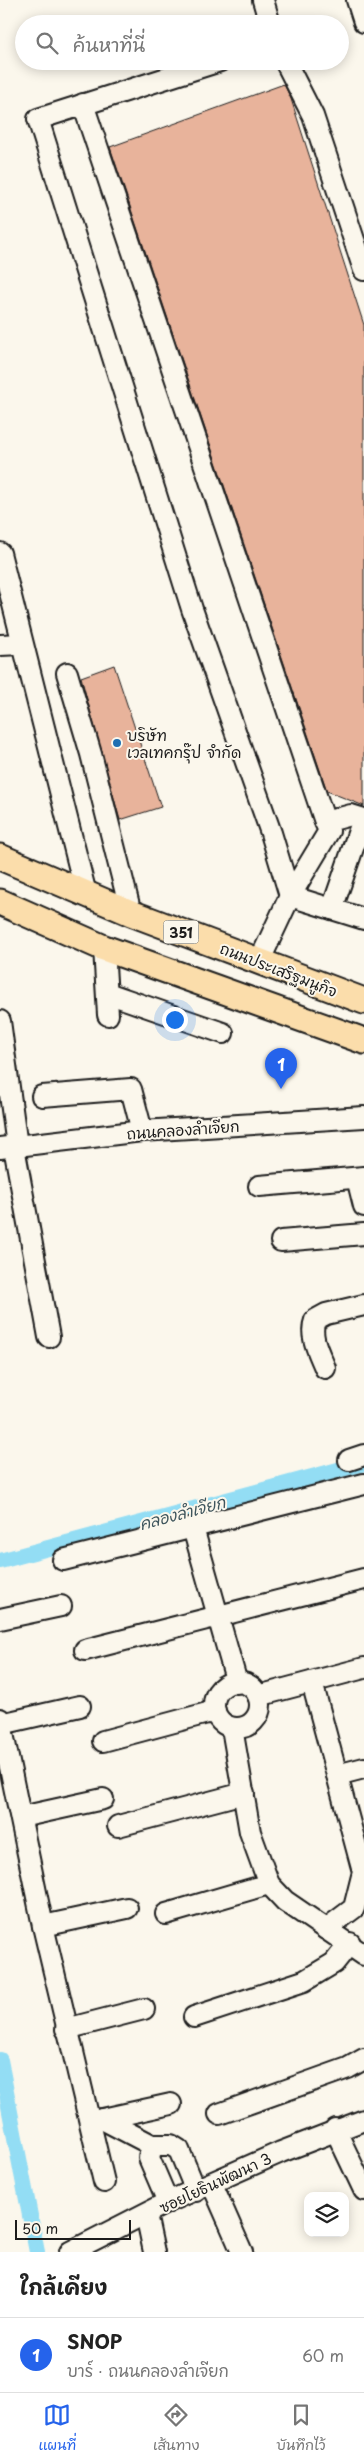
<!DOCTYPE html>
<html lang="th">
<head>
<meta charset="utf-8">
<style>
  :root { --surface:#fff; --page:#f6f6f6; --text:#222; --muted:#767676; --line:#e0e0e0; --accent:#2563eb }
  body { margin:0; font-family:"Playpen Sans","Playpen Sans Thai",sans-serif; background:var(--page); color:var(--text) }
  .controls { position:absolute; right:15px; bottom:15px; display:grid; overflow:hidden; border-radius:10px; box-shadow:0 2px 12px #0003 }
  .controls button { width:45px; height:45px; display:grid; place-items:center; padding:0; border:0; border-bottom:1px solid var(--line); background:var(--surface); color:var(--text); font:25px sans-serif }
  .scale { position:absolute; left:15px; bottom:12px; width:116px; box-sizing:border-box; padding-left:5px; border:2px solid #1c1c1c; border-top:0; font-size:14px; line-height:18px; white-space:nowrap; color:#1c1c1c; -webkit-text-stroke:4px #fbf7ec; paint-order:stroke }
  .you { position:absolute; left:174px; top:1019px; width:18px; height:18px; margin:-12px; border:4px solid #fff; border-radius:50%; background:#1a73e8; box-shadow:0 0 0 8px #1a73e833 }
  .badge { display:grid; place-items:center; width:32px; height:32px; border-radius:50%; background:var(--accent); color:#fff; font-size:16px; font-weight:700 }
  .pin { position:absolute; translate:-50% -41px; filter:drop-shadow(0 1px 2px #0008) }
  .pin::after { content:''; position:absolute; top:26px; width:18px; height:15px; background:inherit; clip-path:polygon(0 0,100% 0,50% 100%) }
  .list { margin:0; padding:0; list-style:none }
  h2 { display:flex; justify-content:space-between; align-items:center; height:65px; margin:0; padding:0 20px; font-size:21px }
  h2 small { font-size:16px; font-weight:400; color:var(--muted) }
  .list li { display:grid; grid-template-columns:32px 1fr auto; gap:15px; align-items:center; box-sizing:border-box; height:75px; padding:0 20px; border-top:1px solid var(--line) }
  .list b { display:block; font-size:19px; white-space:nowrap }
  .list p { margin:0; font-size:16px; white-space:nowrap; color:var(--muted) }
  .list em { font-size:16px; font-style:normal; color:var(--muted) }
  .icon { flex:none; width:28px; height:28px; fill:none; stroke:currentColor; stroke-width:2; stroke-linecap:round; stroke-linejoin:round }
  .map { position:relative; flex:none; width:364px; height:2252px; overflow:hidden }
  .search { position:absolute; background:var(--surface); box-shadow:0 2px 12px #0003; left:15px; right:15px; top:15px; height:55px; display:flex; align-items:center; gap:12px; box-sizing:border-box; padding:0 18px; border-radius:28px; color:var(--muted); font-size:19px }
  .sheet { height:140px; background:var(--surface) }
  nav { display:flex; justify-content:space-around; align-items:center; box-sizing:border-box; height:70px; border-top:1px solid var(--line); background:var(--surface); font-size:14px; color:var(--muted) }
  nav a { display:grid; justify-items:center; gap:2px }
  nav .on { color:var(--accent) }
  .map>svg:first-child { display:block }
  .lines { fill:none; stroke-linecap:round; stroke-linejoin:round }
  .canal { stroke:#93ddf4; stroke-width:16 }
  .building { fill:#e8b39b; stroke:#1c1c1c }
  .minor-casing { stroke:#1c1c1c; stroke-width:24 }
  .major-casing { stroke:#1c1c1c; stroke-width:29 }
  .minor { stroke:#fbf7ec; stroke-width:20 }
  .major { stroke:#fbddab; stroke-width:25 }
  .poi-dot { fill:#1f6fb2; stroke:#fbf7ec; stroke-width:2 }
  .labels { text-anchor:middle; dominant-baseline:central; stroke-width:4; stroke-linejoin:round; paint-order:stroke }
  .shield { fill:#fbf7ec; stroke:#5f5e5a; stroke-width:1 }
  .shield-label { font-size:14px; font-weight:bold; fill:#1c1c1c }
  .poi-label { font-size:15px; fill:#1c1c1c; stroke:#fbf7ec; text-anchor:start }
  .street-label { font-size:15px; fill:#1c1c1c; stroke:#fbf7ec }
  .water-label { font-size:16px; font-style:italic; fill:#40565d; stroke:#fbf7ec }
</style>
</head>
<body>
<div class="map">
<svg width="364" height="2252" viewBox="0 0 364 2252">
  <rect width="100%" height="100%" fill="#fbf7ec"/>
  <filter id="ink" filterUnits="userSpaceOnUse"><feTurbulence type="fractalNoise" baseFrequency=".02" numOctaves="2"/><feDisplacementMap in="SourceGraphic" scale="10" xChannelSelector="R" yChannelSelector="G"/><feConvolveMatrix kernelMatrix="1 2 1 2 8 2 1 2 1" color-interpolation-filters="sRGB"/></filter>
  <g filter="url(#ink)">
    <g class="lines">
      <g class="canal">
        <polyline points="0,1561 364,1463"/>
        <polyline points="0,2060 37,2252"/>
      </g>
    </g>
    <g class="building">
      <polygon points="284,84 291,99 364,325 364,806 327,791 110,147"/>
      <polygon points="114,665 161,807 120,820 81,677"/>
    </g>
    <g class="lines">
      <g class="minor-casing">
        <g id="minor">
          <polyline points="263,0 270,24"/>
          <polyline points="357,0 364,22"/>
          <polyline points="220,61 38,119 192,609 271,833 290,896 364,919"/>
          <polyline points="285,61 313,116 364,270"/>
          <polyline points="83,104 325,822"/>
          <polyline points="0,553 86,894"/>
          <polyline points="0,645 22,644"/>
          <polyline points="67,673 91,754 131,913"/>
          <polyline points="332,909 363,819"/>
          <polyline points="104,948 108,1015"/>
          <polyline points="259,962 290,896 329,831 325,822 351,815 364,819"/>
          <polyline points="107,993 223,1033"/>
          <polyline points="0,1021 17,1146"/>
          <polyline points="42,1096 131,1089 142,1131"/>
          <polyline points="14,1147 49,1337"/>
          <polyline points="0,1148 142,1131 364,1117"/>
          <polyline points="357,1178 364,1206"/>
          <polyline points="259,1186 364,1177"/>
          <polyline points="281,1241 364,1234"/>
          <path d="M325,1368C319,1353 309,1336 315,1320L326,1314L364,1305"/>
          <polyline points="349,1460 364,1455"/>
          <polyline points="193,1528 237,1683"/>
          <polyline points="63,1560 364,1484"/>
          <polyline points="0,1619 61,1606"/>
          <polyline points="85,1650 364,1579"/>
          <polyline points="312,1682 363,1872 354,1908 326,1929"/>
          <circle cx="237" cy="1705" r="23"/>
          <polyline points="258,1696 364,1668"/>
          <polyline points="0,1719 43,1926 104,2182"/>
          <polyline points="1,1724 80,1706"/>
          <polyline points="232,1728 250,1832 269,1884 285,1901 364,1955"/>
          <polyline points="103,1741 215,1711"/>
          <polyline points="337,1775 364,1768"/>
          <polyline points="21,1817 103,1799"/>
          <polyline points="118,1826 244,1793"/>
          <polyline points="166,1914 269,1884"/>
          <polyline points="43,1926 127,1908"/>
          <polyline points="194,2017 304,1981 334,1963 350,1943"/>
          <polyline points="66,2029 144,2009"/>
          <polyline points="219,2114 348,2068 364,2059"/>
          <polyline points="102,2119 152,2145 171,2145 179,2150 196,2191"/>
          <polyline points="98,2120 171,2104"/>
          <polyline points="335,2129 364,2190"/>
          <polyline points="152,2145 149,2158 168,2202"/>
          <polyline points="212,2184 242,2252"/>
          <polyline points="146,2214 154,2252"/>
          <polyline points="70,2252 168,2202 281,2152 364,2120"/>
        </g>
      </g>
      <g class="major-casing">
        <g id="major">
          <polyline points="0,857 131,913 364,1001"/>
          <polyline points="0,902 104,948 364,1041"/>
        </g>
      </g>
      <use href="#minor" class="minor"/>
      <use href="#major" class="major"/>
    </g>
  </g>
  <circle class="poi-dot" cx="117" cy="743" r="5"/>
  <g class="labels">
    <rect class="shield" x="163.5" y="920.5" width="35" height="23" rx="4"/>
    <g class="shield-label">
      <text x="181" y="932">351</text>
    </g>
    <g class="poi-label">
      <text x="127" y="734">บริษัท<tspan x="127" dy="17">เวลเทคกรุ๊ป จำกัด</tspan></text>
    </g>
    <g class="street-label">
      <text transform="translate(279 969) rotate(21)">ถนนประเสริฐมนูกิจ</text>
      <text transform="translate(183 1129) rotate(-4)">ถนนคลองลำเจียก</text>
      <text transform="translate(215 2182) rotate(-25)">ซอยโยธินพัฒนา 3</text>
    </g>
    <g class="water-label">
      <text transform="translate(182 1512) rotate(-15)">คลองลำเจียก</text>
    </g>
  </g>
</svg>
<div class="controls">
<button><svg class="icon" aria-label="layers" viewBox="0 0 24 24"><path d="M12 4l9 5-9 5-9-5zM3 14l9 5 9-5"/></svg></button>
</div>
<div class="scale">50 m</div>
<div class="you"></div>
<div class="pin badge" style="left:281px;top:1089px">1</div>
<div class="search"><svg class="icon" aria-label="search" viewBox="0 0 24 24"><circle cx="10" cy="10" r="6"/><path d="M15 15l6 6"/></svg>ค้นหาที่นี่</div>
</div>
<section class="sheet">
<h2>ใกล้เคียง<small></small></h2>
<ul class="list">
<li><span class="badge">1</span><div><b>SNOP</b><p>บาร์ · ถนนคลองลำเจียก</p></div><em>60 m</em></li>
</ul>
</section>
<nav>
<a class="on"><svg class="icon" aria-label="map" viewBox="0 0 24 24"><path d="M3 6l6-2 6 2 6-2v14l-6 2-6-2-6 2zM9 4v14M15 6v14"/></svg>แผนที่</a>
<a><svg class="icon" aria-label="directions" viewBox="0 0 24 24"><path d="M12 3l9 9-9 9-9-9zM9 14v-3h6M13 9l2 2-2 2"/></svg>เส้นทาง</a>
<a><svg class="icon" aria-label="saved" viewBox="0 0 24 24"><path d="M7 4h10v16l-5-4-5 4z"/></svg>บันทึกไว้</a>
</nav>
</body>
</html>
